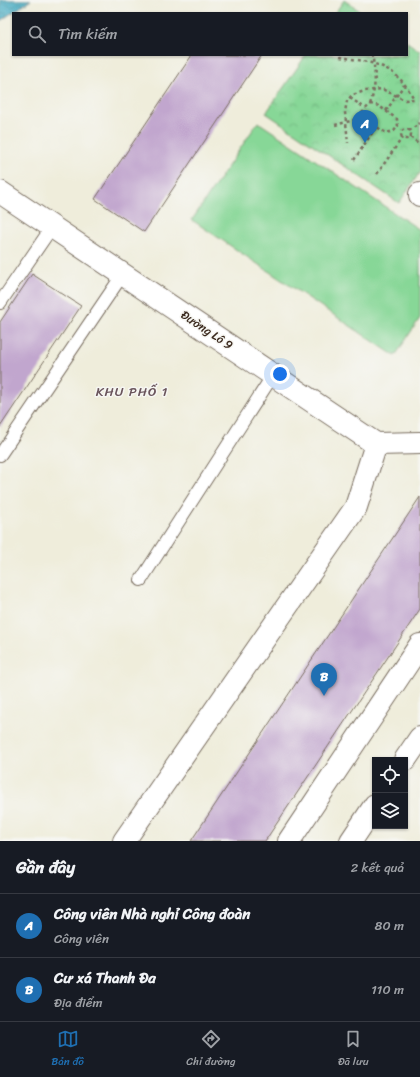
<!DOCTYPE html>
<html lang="vi">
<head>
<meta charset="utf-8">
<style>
  :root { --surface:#171b24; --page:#242831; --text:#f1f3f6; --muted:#9ea1a6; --line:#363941; --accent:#1f6fb2 }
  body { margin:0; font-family:Sriracha,sans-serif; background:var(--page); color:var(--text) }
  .controls { position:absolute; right:12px; bottom:12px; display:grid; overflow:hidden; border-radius:0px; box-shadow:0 1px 3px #0004 }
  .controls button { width:36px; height:36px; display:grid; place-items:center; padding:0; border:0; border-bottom:1px solid var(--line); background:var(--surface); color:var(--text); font:20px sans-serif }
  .you { position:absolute; left:280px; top:374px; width:14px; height:14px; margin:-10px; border:3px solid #fff; border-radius:50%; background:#1a73e8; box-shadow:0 0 0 6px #1a73e833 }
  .badge { display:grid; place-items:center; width:26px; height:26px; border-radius:50%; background:var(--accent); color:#fff; font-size:13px; font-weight:700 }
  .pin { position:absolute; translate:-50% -33px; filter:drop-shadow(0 1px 2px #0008) }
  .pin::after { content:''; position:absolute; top:21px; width:14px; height:12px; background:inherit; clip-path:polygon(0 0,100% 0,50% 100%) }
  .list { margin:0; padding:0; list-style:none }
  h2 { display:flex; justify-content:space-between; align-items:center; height:52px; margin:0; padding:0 16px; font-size:17px }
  h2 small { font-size:13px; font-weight:400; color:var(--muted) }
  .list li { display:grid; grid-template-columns:26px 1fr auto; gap:12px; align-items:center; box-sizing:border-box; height:64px; padding:0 16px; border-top:1px solid var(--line) }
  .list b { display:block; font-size:15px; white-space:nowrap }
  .list p { margin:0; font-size:13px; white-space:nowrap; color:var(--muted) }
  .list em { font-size:13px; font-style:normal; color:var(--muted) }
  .icon { flex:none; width:22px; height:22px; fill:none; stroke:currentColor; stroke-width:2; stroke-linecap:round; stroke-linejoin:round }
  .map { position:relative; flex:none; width:420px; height:841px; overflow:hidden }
  .search { position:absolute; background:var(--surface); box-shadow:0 1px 3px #0004; left:12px; right:12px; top:12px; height:44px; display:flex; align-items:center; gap:10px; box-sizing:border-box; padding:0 14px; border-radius:0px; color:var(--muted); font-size:15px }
  .sheet { height:180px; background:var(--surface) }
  nav { display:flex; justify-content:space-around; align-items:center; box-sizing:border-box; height:56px; border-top:1px solid var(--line); background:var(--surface); font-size:11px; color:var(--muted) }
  nav a { display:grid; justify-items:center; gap:2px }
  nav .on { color:var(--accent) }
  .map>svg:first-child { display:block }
  .green { fill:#87d797; stroke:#61805a }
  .park { fill:url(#park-crowns); stroke:#61805a }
  .water { fill:url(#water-waves); stroke:#3e6a70 }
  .building { fill:#c1a6ce }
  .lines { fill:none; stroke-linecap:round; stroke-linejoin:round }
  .lane-casing { stroke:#7a6e60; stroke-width:14 }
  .street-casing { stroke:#7a6e60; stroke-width:24 }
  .path { stroke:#7a6e60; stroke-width:2.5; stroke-dasharray:3 3; stroke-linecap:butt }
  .lane { stroke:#fff; stroke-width:12 }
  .street { stroke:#fff; stroke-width:22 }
  .labels { text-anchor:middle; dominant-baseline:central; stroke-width:3; stroke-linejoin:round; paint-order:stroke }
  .street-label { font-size:12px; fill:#3b2a1e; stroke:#f6f6f2 }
  .neighbourhood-label { font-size:13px; letter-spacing:1px; fill:#6a555c; stroke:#f6f6f2 }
</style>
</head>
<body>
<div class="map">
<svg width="420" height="841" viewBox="0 0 420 841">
  <defs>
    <pattern id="park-crowns" width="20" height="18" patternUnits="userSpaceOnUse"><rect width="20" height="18" fill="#87d797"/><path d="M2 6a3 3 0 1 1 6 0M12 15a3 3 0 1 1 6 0" fill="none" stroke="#75b982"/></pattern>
    <pattern id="water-waves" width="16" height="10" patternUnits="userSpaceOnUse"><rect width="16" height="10" fill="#42aac2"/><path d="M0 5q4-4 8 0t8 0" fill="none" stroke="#388b9d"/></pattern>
  </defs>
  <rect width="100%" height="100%" fill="#f6f6f2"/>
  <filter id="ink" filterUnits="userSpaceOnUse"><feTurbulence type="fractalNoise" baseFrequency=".025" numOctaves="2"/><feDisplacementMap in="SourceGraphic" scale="8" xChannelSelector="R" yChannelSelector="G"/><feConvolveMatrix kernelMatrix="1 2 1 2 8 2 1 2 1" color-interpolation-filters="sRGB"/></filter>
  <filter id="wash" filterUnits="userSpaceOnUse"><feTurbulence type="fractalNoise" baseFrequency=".012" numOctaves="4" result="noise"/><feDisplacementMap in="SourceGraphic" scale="16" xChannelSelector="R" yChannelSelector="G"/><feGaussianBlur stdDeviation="0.9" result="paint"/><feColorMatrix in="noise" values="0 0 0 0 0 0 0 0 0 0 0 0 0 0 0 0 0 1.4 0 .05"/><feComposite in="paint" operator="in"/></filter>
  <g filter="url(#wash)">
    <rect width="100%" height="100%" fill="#efeddb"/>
    <polygon class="green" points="258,122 420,230 420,318 395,356 192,220"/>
    <g class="park">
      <polygon points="344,0 363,13 335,13"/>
      <polygon points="407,42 420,51 420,172 399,203 266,113 306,55 407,55"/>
    </g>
    <polygon class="water" points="0,0 31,0 0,21"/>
    <g id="blocks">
      <g class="building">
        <polygon points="192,55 262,55 144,232 95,199"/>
        <polygon points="32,274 81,306 0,427 0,322"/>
        <polygon points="420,497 420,609 265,841 191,841"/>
      </g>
    </g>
  </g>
  <g filter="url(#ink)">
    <use href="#blocks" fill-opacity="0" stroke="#7a6e60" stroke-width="1"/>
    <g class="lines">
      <g class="lane-casing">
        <g id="lane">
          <polyline points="0,303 52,227"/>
          <polyline points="0,455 123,274"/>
          <polyline points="141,580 273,375"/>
        </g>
      </g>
      <g class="street-casing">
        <g id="street">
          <polyline points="0,192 376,444 420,443"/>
          <polyline points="420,194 420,195"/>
          <polyline points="405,760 420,738"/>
          <polyline points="124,841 356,507 376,444"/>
          <polyline points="289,841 420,645"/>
          <polyline points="351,841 375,805"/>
        </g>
      </g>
      <g class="path">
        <path d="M340,57C375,63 395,64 414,99L405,100L382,89L365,91L352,95L347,101L345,112L348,143"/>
        <polyline points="350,98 365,108"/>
        <polygon points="370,104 379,106 397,119 398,126 394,131 386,133 365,119 363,112"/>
        <path d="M370,104C376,88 376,72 372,55"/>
        <polyline points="386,111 404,85"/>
        <polyline points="335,125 354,120 363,112"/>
        <circle cx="406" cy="134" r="5"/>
        <polyline points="409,131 420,123"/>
        <polyline points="410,137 420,144"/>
        <polyline points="354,160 376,127"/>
        <polyline points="377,174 402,138"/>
      </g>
      <use href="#lane" class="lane"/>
      <use href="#street" class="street"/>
    </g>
  </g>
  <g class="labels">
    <g class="street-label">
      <text transform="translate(207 330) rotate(34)">Đường Lô 9</text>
    </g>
    <g class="neighbourhood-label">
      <text x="132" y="391">KHU PHỐ 1</text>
    </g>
  </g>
</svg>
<div class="controls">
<button><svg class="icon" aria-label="locate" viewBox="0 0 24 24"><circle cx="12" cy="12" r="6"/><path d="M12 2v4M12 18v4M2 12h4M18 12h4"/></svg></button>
<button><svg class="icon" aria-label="layers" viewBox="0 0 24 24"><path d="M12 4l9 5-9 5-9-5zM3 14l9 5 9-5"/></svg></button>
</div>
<div class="you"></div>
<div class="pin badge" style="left:365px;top:143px">A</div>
<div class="pin badge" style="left:324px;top:696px">B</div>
<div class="search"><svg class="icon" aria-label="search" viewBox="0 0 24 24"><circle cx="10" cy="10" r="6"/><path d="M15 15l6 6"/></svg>Tìm kiếm</div>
</div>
<section class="sheet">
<h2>Gần đây<small>2 kết quả</small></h2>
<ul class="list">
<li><span class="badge">A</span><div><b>Công viên Nhà nghỉ Công đoàn</b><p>Công viên</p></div><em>80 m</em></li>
<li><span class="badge">B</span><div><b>Cư xá Thanh Đa</b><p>Địa điểm</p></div><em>110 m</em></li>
</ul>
</section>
<nav>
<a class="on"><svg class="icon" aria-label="map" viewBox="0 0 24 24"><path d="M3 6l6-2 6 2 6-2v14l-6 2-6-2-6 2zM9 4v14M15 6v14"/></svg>Bản đồ</a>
<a><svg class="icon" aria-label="directions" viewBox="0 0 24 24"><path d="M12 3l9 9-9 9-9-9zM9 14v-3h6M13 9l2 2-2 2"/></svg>Chỉ đường</a>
<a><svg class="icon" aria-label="saved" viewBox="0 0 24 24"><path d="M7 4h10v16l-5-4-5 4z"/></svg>Đã lưu</a>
</nav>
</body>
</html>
